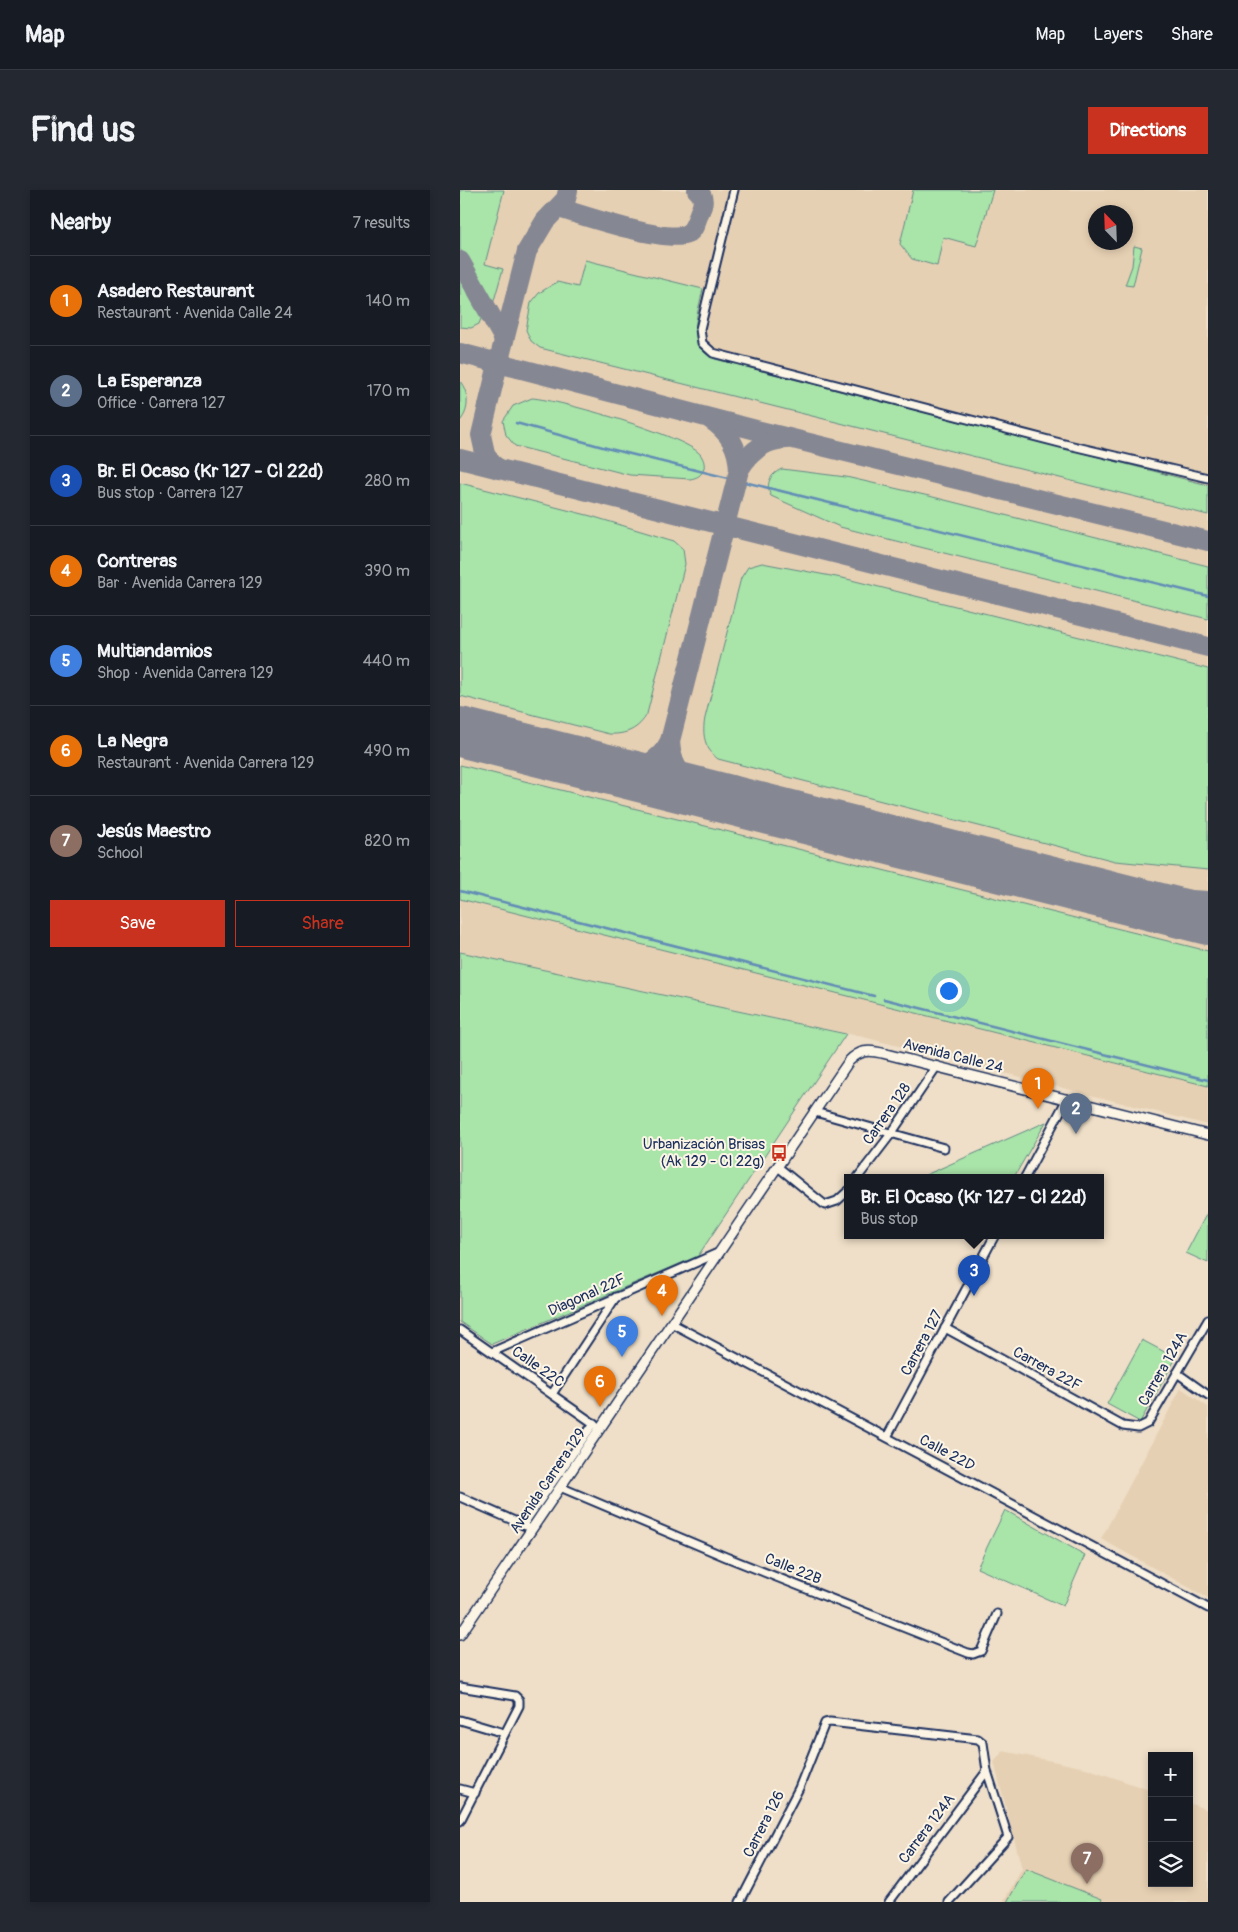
<!DOCTYPE html>
<html lang="en">
<head>
<meta charset="utf-8">
<style>
  :root { --surface:#171b24; --page:#242831; --text:#f1f3f6; --muted:#9ea1a6; --line:#363941; --accent:#c8321e }
  body { margin:0; font-family:Pangolin,sans-serif; background:var(--page); color:var(--text) }
  .controls { position:absolute; right:15px; bottom:15px; display:grid; overflow:hidden; border-radius:0px; box-shadow:0 2px 8px #0003 }
  .controls button { width:45px; height:45px; display:grid; place-items:center; padding:0; border:0; border-bottom:1px solid var(--line); background:var(--surface); color:var(--text); font:25px sans-serif }
  .compass { position:absolute; left:628px; top:15px; width:45px; height:45px; border-radius:50%; background:var(--surface); box-shadow:0 2px 8px #0003; rotate:337deg }
  .you { position:absolute; left:488px; top:800px; width:18px; height:18px; margin:-12px; border:4px solid #fff; border-radius:50%; background:#1a73e8; box-shadow:0 0 0 8px #1a73e833 }
  .badge { display:grid; place-items:center; width:32px; height:32px; border-radius:50%; background:var(--accent); color:#fff; font-size:16px; font-weight:700 }
  .pin { position:absolute; translate:-50% -41px; filter:drop-shadow(0 1px 2px #0008) }
  .pin::after { content:''; position:absolute; top:26px; width:18px; height:15px; background:inherit; clip-path:polygon(0 0,100% 0,50% 100%) }
  .popup { position:absolute; left:384px; top:984px; width:260px; height:65px; box-sizing:border-box; display:grid; place-content:center; border-radius:0px; background:var(--surface); filter:drop-shadow(0 1px 4px #0005); font-size:16px; white-space:nowrap; color:var(--muted) }
  .popup b { font-size:19px; color:var(--text) }
  .popup::after { content:''; position:absolute; left:50%; top:100%; margin-left:-10px; border:10px solid transparent; border-top-color:var(--surface) }
  .list { margin:0; padding:0; list-style:none }
  h2 { display:flex; justify-content:space-between; align-items:center; height:65px; margin:0; padding:0 20px; font-size:21px }
  h2 small { font-size:16px; font-weight:400; color:var(--muted) }
  .list li { display:grid; grid-template-columns:32px 1fr auto; gap:15px; align-items:center; box-sizing:border-box; height:90px; padding:0 20px; border-top:1px solid var(--line) }
  .list b { display:block; font-size:19px; white-space:nowrap }
  .list p { margin:0; font-size:16px; white-space:nowrap; color:var(--muted) }
  .list em { font-size:16px; font-style:normal; color:var(--muted) }
  .actions { display:flex; gap:10px; padding:15px 20px }
  .actions a { flex:1; padding:11px 0; border:1px solid var(--accent); border-radius:0px; text-align:center; font-size:18px; color:var(--accent) }
  .actions .main { background:var(--accent); color:#fff }
  .icon { flex:none; width:28px; height:28px; fill:none; stroke:currentColor; stroke-width:2; stroke-linecap:round; stroke-linejoin:round }
  .map { position:relative; flex:none; width:748px; height:1712px; overflow:hidden; border-radius:0px }
  header { display:flex; align-items:center; gap:30px; box-sizing:border-box; height:70px; padding:0 25px; background:var(--surface); border-bottom:1px solid var(--line) }
  header strong { font-size:24px }
  nav { display:flex; gap:28px; margin-inline-start:auto; font-size:18px }
  .intro { display:flex; align-items:center; justify-content:space-between; box-sizing:border-box; height:120px; padding:0 30px }
  h1 { margin:0; font-size:35px }
  .button { padding:12px 22px; border-radius:0px; background:var(--accent); color:#fff; font-size:18px; font-weight:700 }
  main { display:flex; gap:30px; padding:0 30px }
  aside { flex:1; background:var(--surface); border-radius:0px; box-shadow:0 2px 8px #0003 }
  .map>svg:first-child { display:block }
  .built { fill:#e6d0b3; fill-rule:evenodd }
  .green { fill:#a9e4a9; stroke:#628a84 }
  .lines { fill:none; stroke-linecap:round; stroke-linejoin:round }
  .stream { stroke:#628cb6; stroke-width:2.5 }
  .taxiway { stroke:#858793; stroke-width:20 }
  .runway { stroke:#858793; stroke-width:50 }
  .street-casing { stroke:#1b2f5e; stroke-width:11 }
  .secondary-casing { stroke:#1b2f5e; stroke-width:12 }
  .street { stroke:#fcf5e5; stroke-width:7 }
  .secondary { stroke:#fcf5e5; stroke-width:9 }
  .labels { text-anchor:middle; dominant-baseline:central; stroke-width:4; stroke-linejoin:round; paint-order:stroke }
  .street-label { font-size:15px; fill:#1b2f5e; stroke:#fcf5e5 }
  .poi-label { font-size:15px; fill:#1b2f5e; stroke:#fcf5e5; text-anchor:end }
</style>
</head>
<body>
<header>
<strong>Map</strong>
<nav><a>Map</a><a>Layers</a><a>Share</a></nav>
</header>
<div class="intro"><h1>Find us</h1><a class="button">Directions</a></div>
<main>
<aside>
<h2>Nearby<small>7 results</small></h2>
<ul class="list">
<li><span class="badge" style="background:#e8710a">1</span><div><b>Asadero Restaurant</b><p>Restaurant · Avenida Calle 24</p></div><em>140 m</em></li>
<li><span class="badge" style="background:#5c6f8a">2</span><div><b>La Esperanza</b><p>Office · Carrera 127</p></div><em>170 m</em></li>
<li><span class="badge" style="background:#1a4fb4">3</span><div><b>Br. El Ocaso (Kr 127 - Cl 22d)</b><p>Bus stop · Carrera 127</p></div><em>280 m</em></li>
<li><span class="badge" style="background:#e8710a">4</span><div><b>Contreras</b><p>Bar · Avenida Carrera 129</p></div><em>390 m</em></li>
<li><span class="badge" style="background:#3f7fe0">5</span><div><b>Multiandamios</b><p>Shop · Avenida Carrera 129</p></div><em>440 m</em></li>
<li><span class="badge" style="background:#e8710a">6</span><div><b>La Negra</b><p>Restaurant · Avenida Carrera 129</p></div><em>490 m</em></li>
<li><span class="badge" style="background:#8d6e63">7</span><div><b>Jesús Maestro</b><p>School</p></div><em>820 m</em></li>
</ul>
<div class="actions"><a class="main">Save</a><a>Share</a></div>
</aside>
<div class="map">
<svg width="748" height="1712" viewBox="0 0 748 1712">
  <rect width="100%" height="100%" fill="#efdfc8"/>
  <filter id="ink" filterUnits="userSpaceOnUse"><feTurbulence type="fractalNoise" baseFrequency=".02" numOctaves="2"/><feDisplacementMap in="SourceGraphic" scale="10" xChannelSelector="R" yChannelSelector="G"/><feConvolveMatrix kernelMatrix="1 2 1 2 8 2 1 2 1" color-interpolation-filters="sRGB"/></filter>
  <g filter="url(#ink)">
    <g class="built">
      <path d="M0,0H748V935L403,847L0,762ZM636,22H666V52H636Z"/>
      <polygon points="721,1198 748,1217 748,1408 641,1349"/>
      <polygon points="543,1561 626,1578 692,1601 692,1693 729,1693 729,1613 748,1620 748,1712 543,1712 562,1679 534,1572"/>
    </g>
    <g class="green">
      <polygon points="0,0 44,0 25,74 43,79 33,114 0,59"/>
      <polygon points="453,0 533,0 516,56 483,47 477,76 452,69 440,54"/>
      <polygon points="674,56 682,58 673,96 665,95 672,76"/>
      <path d="M125,70L243,99C238,124 224,156 255,169L748,295V325L80,158L71,151L66,140L71,113L79,103L97,92L118,97Z"/>
      <polygon points="0,88 22,126 19,134 11,138 0,137"/>
      <path d="M0,191C9,203 10,220 0,231Z"/>
      <path d="M72,208C100,210 223,245 240,264C243,268 245,273 244,278C242,286 236,288 230,289L170,285L55,256L46,245L43,231L53,216Z"/>
      <path d="M322,279L386,287L469,306L748,376V429L380,337L311,306C305,294 310,284 322,279Z"/>
      <path d="M0,293L131,326L214,351L223,359L225,374L187,524C179,539 166,545 149,544L0,506Z"/>
      <path d="M302,373L387,389L748,479V680L655,671L258,569C244,558 242,544 245,528L281,388L288,377Z"/>
      <polygon points="0,575 748,761 748,896 0,709"/>
      <polygon points="0,762 386,844 238,1066 32,1154 0,1132"/>
      <polygon points="586,932 554,987 461,987"/>
      <polygon points="748,1021 748,1073 726,1063"/>
      <polygon points="682,1150 716,1168 680,1232 647,1214"/>
      <polygon points="545,1320 625,1365 603,1416 517,1378"/>
      <polygon points="566,1679 642,1709 641,1712 547,1712"/>
    </g>
    <g class="lines">
      <g class="stream">
        <polyline points="56,233 150,259 748,406"/>
        <polyline points="0,701 414,806"/>
        <polyline points="424,809 748,890"/>
      </g>
      <g class="taxiway">
        <path d="M99,18C121,25 209,54 227,44C235,40 237,28 240,21C244,13 244,6 237,0"/>
        <polyline points="0,71 44,149"/>
        <polyline points="0,163 296,240 748,351"/>
        <path d="M250,229C269,242 278,256 279,280C290,261 306,249 328,249"/>
        <polyline points="0,269 748,457"/>
        <polyline points="39,279 32,274 25,263 21,245 38,174 67,61 85,31 106,9 108,0"/>
        <path d="M157,581C180,581 199,573 210,551"/>
        <path d="M242,603C222,588 211,576 210,551L279,280"/>
        <polyline points="650,705 748,711"/>
      </g>
      <polyline class="runway" points="0,542 748,730"/>
      <g class="street-casing">
        <g id="street">
          <polyline points="274,0 240,139 242,153 253,163 600,253 748,288"/>
          <polyline points="355,922 484,958"/>
          <polyline points="318,977 365,1015 377,1011 388,1001"/>
          <polyline points="398,987 431,944 477,876"/>
          <polyline points="565,987 607,909"/>
          <polyline points="213,1134 748,1418"/>
          <polyline points="485,1138 663,1236 678,1238 688,1233 748,1130"/>
          <polyline points="0,1140 140,1238"/>
          <polyline points="32,1162 260,1062"/>
          <polyline points="717,1183 748,1205"/>
          <polyline points="92,1204 156,1107"/>
          <polyline points="427,1247 535,1045"/>
          <polyline points="100,1297 266,1367 508,1463 513,1464 521,1461 537,1424"/>
          <polyline points="0,1307 66,1336"/>
          <polyline points="63,1335 134,1233"/>
          <polyline points="0,1497 55,1506 59,1510 59,1516 0,1631"/>
          <polyline points="0,1530 44,1543"/>
          <polyline points="0,1599 15,1603"/>
          <polyline points="280,1712 339,1598 365,1533 370,1532 518,1549 523,1553 527,1581 548,1647 489,1712"/>
          <polyline points="429,1712 527,1581"/>
        </g>
      </g>
      <g class="secondary-casing">
        <path id="secondary" d="M0,1445L389,871C400,860 408,860 422,863L748,945"/>
      </g>
      <use href="#street" class="street"/>
      <use href="#secondary" class="secondary"/>
    </g>
  </g>
  <defs>
    <g id="bus-bare" transform="scale(1.35)"><path d="M-5-6H5V4H4V6H2V4H-2V6H-4V4H-5ZM-3.5-4V0h7V-4ZM-3.5 1.2v1.5H-2V1.2ZM2 1.2v1.5H3.5V1.2Z" fill="#c8321e" stroke="#fcf5e5" stroke-width="2.5" paint-order="stroke"/></g>
  </defs>
  <g fill-rule="evenodd">
    <use href="#bus-bare" x="319" y="963"/>
  </g>
  <g class="labels">
    <g class="street-label">
      <text transform="translate(493 866) rotate(14)">Avenida Calle 24</text>
      <text transform="translate(427 924) rotate(-55)">Carrera 128</text>
      <text transform="translate(127 1105) rotate(-24)">Diagonal 22F</text>
      <text transform="translate(462 1153) rotate(-62)">Carrera 127</text>
      <text transform="translate(78 1177) rotate(35)">Calle 22C</text>
      <text transform="translate(587 1179) rotate(29)">Carrera 22F</text>
      <text transform="translate(703 1179) rotate(-60)">Carrera 124A</text>
      <text transform="translate(487 1263) rotate(28)">Calle 22D</text>
      <text transform="translate(88 1291) rotate(-56)">Avenida Carrera 129</text>
      <text transform="translate(333 1379) rotate(22)">Calle 22B</text>
      <text transform="translate(304 1634) rotate(-63)">Carrera 126</text>
      <text transform="translate(467 1639) rotate(-53)">Carrera 124A</text>
    </g>
    <g class="poi-label">
      <text x="305" y="954">Urbanización Brisas<tspan x="305" dy="17">(Ak 129 - Cl 22g)</tspan></text>
    </g>
  </g>
</svg>
<div class="controls">
<button>+</button>
<button>−</button>
<button><svg class="icon" aria-label="layers" viewBox="0 0 24 24"><path d="M12 4l9 5-9 5-9-5zM3 14l9 5 9-5"/></svg></button>
</div>
<svg class="compass" viewBox="-18 -18 36 36"><path d="M0-13l5 13h-10z" fill="#e53935"/><path d="M0 13l5-13h-10z" fill="#9ea1a6"/></svg>
<div class="you"></div>
<div class="pin badge" style="left:578px;top:919px;background:#e8710a">1</div>
<div class="pin badge" style="left:616px;top:944px;background:#5c6f8a">2</div>
<div class="pin badge" style="left:514px;top:1106px;background:#1a4fb4">3</div>
<div class="popup"><b>Br. El Ocaso (Kr 127 - Cl 22d)</b>Bus stop</div>
<div class="pin badge" style="left:202px;top:1126px;background:#e8710a">4</div>
<div class="pin badge" style="left:162px;top:1167px;background:#3f7fe0">5</div>
<div class="pin badge" style="left:140px;top:1217px;background:#e8710a">6</div>
<div class="pin badge" style="left:627px;top:1694px;background:#8d6e63">7</div>
</div>
</main>
</body>
</html>
